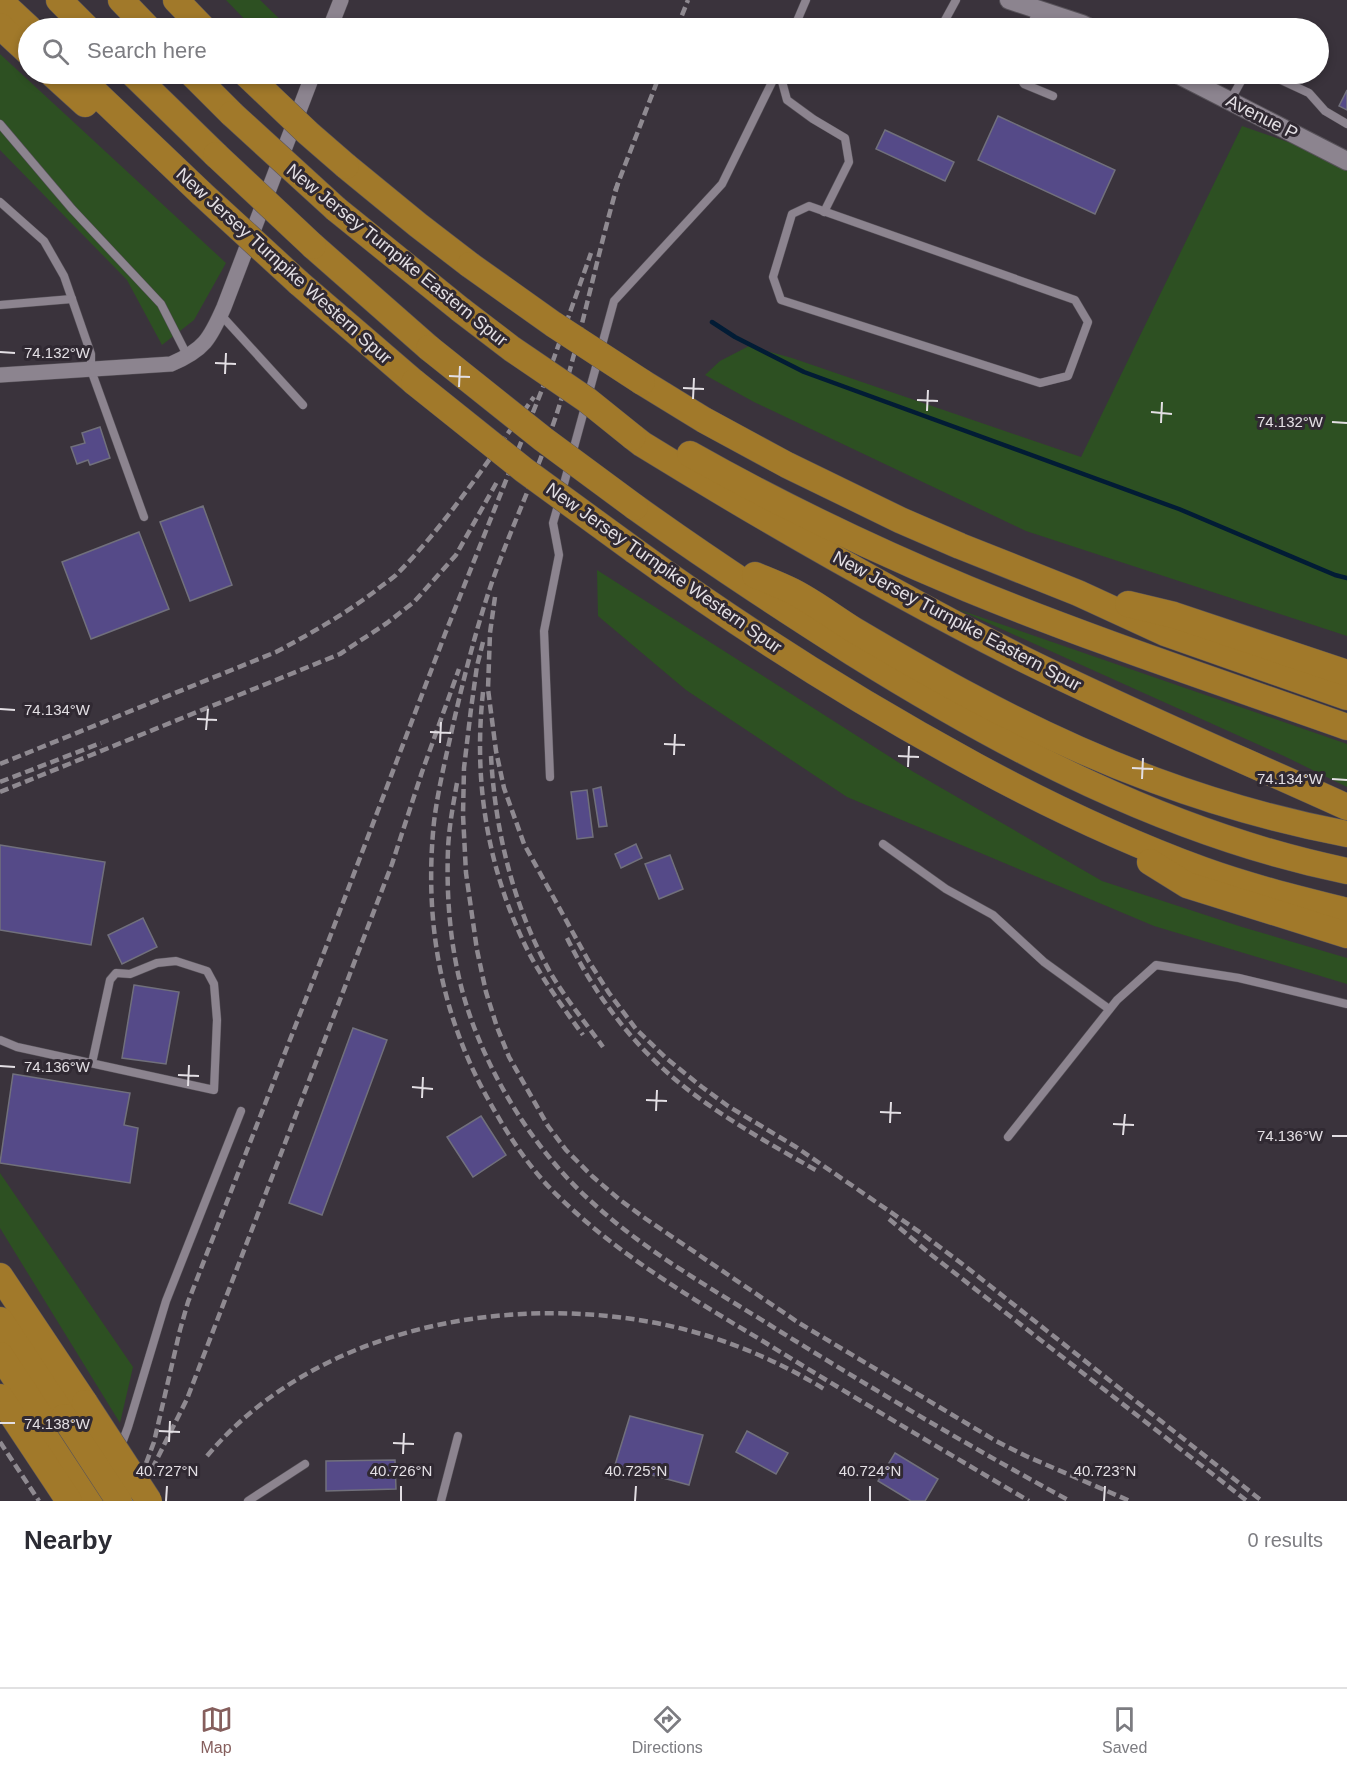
<!DOCTYPE html>
<html lang="en">
<head>
<meta charset="utf-8">
<style>
  :root { --surface:#fff; --page:#f7f7f7; --text:#2b2b33; --muted:#7c7c81; --line:#e1e1e2; --accent:#855e5c }
  body { margin:0; font-family:Arial,sans-serif; background:var(--page); color:var(--text) }
  .list { margin:0; padding:0; list-style:none }
  h2 { display:flex; justify-content:space-between; align-items:center; height:78px; margin:0; padding:0 24px; font-size:26px }
  h2 small { font-size:20px; font-weight:400; color:var(--muted) }
  .icon { flex:none; width:33px; height:33px; fill:none; stroke:currentColor; stroke-width:2; stroke-linecap:round; stroke-linejoin:round }
  .map { position:relative; flex:none; width:1347px; height:1501px; overflow:hidden }
  .search { position:absolute; background:var(--surface); box-shadow:0 3px 9px #0003; left:18px; right:18px; top:18px; height:66px; display:flex; align-items:center; gap:15px; box-sizing:border-box; padding:0 21px; border-radius:33px; color:var(--muted); font-size:22px }
  .sheet { height:186px; background:var(--surface) }
  nav { display:flex; justify-content:space-around; align-items:center; box-sizing:border-box; height:84px; border-top:2px solid var(--line); background:var(--surface); font-size:16px; color:var(--muted) }
  nav a { display:grid; justify-items:center; gap:3px }
  nav .on { color:var(--accent) }
  .map>svg:first-child { display:block }
  .green { fill:#2d5022 }
  .lines { fill:none; stroke-linecap:round; stroke-linejoin:round }
  .stream { stroke:#021c35; stroke-width:4.5 }
  .building { fill:#554a88; stroke:#71707c; stroke-width:1.5 }
  .service-casing { stroke:#575259; stroke-width:9 }
  .minor-casing { stroke:#575259; stroke-width:16 }
  .tertiary-casing { stroke:#575259; stroke-width:20 }
  .motorway-casing { stroke:#575259; stroke-width:27 }
  .service { stroke:#8c848f; stroke-width:8 }
  .minor { stroke:#8c848f; stroke-width:15 }
  .tertiary { stroke:#8c848f; stroke-width:18 }
  .motorway { stroke:#a1792a; stroke-width:26 }
  .rail { stroke:#8f8a91; stroke-width:4.5; stroke-dasharray:9 4.5; stroke-linecap:butt }
  .motorway-bridge-casing { stroke:#575259; stroke-width:27; stroke-linecap:butt }
  .motorway-bridge { stroke:#a1792a; stroke-width:26 }
  .ticks { fill:none; stroke:#e3dfe4; stroke-width:2 }
  .labels { text-anchor:middle; dominant-baseline:central; stroke-width:6; stroke-linejoin:round; paint-order:stroke }
  .street-label { font-size:18px; fill:#e3dfe4; stroke:#302932 }
  .ticks-label { font-size:15px; text-anchor:middle; fill:#e3dfe4; stroke:#302932; stroke-width:6; stroke-linejoin:round; paint-order:stroke }
</style>
</head>
<body>
<div class="map">
<svg width="1347" height="1501" viewBox="0 0 1347 1501">
  <rect width="100%" height="100%" fill="#3a333c"/>
  <g class="green">
    <polygon points="226,0 260,0 289,28 253,28"/>
    <polygon points="0,54 226,263 194,320 162,345 127,280 0,150"/>
    <polygon points="1242,126 1328,156 1347,167 1347,636 1026,531 754,402 705,375 720,361 749,346 792,358 1081,457"/>
    <polygon points="597,570 912,771 1102,881 1242,927 1347,958 1347,984 1154,926 847,797 686,690 598,616"/>
    <polygon points="957,609 1347,744 1347,787 1286,757"/>
    <polygon points="0,1173 133,1367 120,1423 0,1228"/>
  </g>
  <g class="lines">
    <polyline class="stream" points="712,322 735,337 804,372 1179,509 1335,575 1347,578"/>
  </g>
  <g class="building">
    <polygon points="1347,90 1347,110 1339,106"/>
    <polygon points="998,116 1115,170 1095,214 978,160"/>
    <polygon points="885,130 954,162 945,181 876,149"/>
    <polygon points="100,427 110,458 90,465 88,460 77,464 71,447 85,443 82,433"/>
    <polygon points="203,506 232,585 190,601 160,522"/>
    <polygon points="139,532 169,609 91,639 62,562"/>
    <polygon points="601,787 607,826 599,827 593,789"/>
    <polygon points="587,790 593,837 577,839 571,792"/>
    <polygon points="636,844 642,858 621,868 615,854"/>
    <polygon points="0,845 105,862 91,945 0,930"/>
    <polygon points="670,855 683,889 659,899 645,864"/>
    <polygon points="143,918 157,947 122,964 108,935"/>
    <polygon points="134,985 179,992 166,1064 122,1058"/>
    <polygon points="353,1028 387,1040 322,1215 289,1203"/>
    <polygon points="13,1074 130,1093 124,1125 138,1128 130,1183 0,1163"/>
    <polygon points="481,1116 506,1155 473,1177 447,1137"/>
    <polygon points="630,1416 703,1435 689,1485 615,1465"/>
    <polygon points="747,1431 788,1453 776,1474 736,1452"/>
    <polygon points="895,1453 938,1479 925,1501 911,1501 878,1481"/>
    <polygon points="395,1460 396,1489 326,1491 326,1461"/>
  </g>
  <g class="lines">
    <g class="service-casing">
      <g id="service">
        <polyline points="794,28 806,0"/>
        <polyline points="918,28 944,22 956,0"/>
        <polyline points="1031,28 1037,9"/>
        <polyline points="780,74 787,100 813,119 845,138 849,162 824,212"/>
        <polyline points="1018,74 1024,84 1053,96"/>
        <polyline points="1268,74 1309,93 1325,111 1347,124"/>
        <polyline points="1230,101 1245,74"/>
        <polyline points="0,124 72,209 161,304 188,357"/>
        <polyline points="0,202 44,241 64,276 91,354 91,370 144,517"/>
        <polygon points="809,206 1075,300 1088,322 1068,376 1040,383 781,300 773,277 792,214"/>
        <polyline points="0,305 72,299"/>
        <polyline points="221,315 303,405"/>
        <polyline points="562,491 614,301 722,184 776,74"/>
        <polyline points="550,777 544,631 559,555 553,523 559,502"/>
        <polyline points="883,844 946,889 993,915 1044,962 1109,1009"/>
        <polyline points="0,1040 17,1047 214,1090 217,1020 214,984 207,971 176,961 157,963 130,974 116,973 110,980 92,1063"/>
        <polyline points="1008,1137 1117,1000 1156,965 1239,978 1347,1004"/>
        <polyline points="121,1446 128,1427 166,1301 241,1111"/>
        <polyline points="248,1501 305,1464"/>
        <polyline points="441,1501 458,1436"/>
      </g>
    </g>
    <g class="minor-casing">
      <g id="minor">
        <polyline points="330,28 341,0"/>
        <path d="M0,375L171,364C204,350 210,339 224,307L313,74"/>
      </g>
    </g>
    <g class="tertiary-casing">
      <g id="tertiary">
        <polyline points="1009,0 1082,24 1090,28"/>
        <polyline points="1177,74 1347,161"/>
      </g>
    </g>
    <g class="motorway-casing">
      <g id="motorway">
        <polyline points="59,0 87,28"/>
        <polyline points="121,0 148,28"/>
        <polyline points="176,0 203,28"/>
        <polyline points="0,1 29,28"/>
        <polyline points="0,26 28,52"/>
        <polyline points="52,74 85,104"/>
        <polyline points="76,74 201,193"/>
        <polyline points="133,74 216,155"/>
        <polyline points="192,74 232,114"/>
        <polyline points="346,166 418,225 470,265"/>
        <polyline points="336,209 461,310"/>
        <polyline points="313,246 429,348"/>
        <polyline points="299,283 414,382"/>
        <polyline points="642,382 704,420 787,465 900,520 960,546 1078,593 1165,633 1347,697"/>
        <path d="M633,437L642,444C764,519 889,591 1017,656C1125,710 1237,757 1347,807"/>
        <path d="M690,454C780,505 872,549 968,589C1092,640 1220,682 1347,727"/>
        <path d="M635,507C706,558 779,606 853,653C1007,749 1168,834 1347,871"/>
        <path d="M635,551C744,630 858,702 976,766C1050,806 1124,841 1203,870C1250,887 1299,899 1347,911"/>
        <path d="M755,575C767,580 780,585 792,591C814,602 833,617 854,630C893,653 932,676 972,697C1093,762 1212,808 1347,834"/>
        <polyline points="1128,604 1174,615 1347,673"/>
        <polyline points="1150,862 1187,885 1347,935"/>
        <polyline points="0,1276 85,1403"/>
        <polyline points="0,1320 64,1417"/>
        <polyline points="0,1355 97,1501"/>
        <polyline points="0,1397 69,1501"/>
      </g>
    </g>
    <use href="#service" class="service"/>
    <use href="#minor" class="minor"/>
    <use href="#tertiary" class="tertiary"/>
    <use href="#motorway" class="motorway"/>
    <g class="rail">
      <polyline points="677,28 688,0"/>
      <path d="M618,183C596,259 581,338 557,413C538,471 512,525 492,582C476,629 464,677 453,725C446,757 438,789 434,822C424,919 440,1013 488,1099C507,1134 531,1171 560,1198C619,1255 691,1298 761,1340C850,1395 939,1448 1029,1501"/>
      <polyline points="615,191 660,74"/>
      <polyline points="495,597 490,633 488,689 496,751 504,788 524,844 588,960 609,993 636,1029 666,1058 702,1087 728,1106 796,1147 921,1233 965,1266 1262,1501"/>
      <polyline points="483,642 477,666 471,709 464,768 463,815 466,873 477,950 486,992 497,1027 509,1057 548,1126 566,1150 592,1176 620,1200 646,1219 799,1323 996,1441 1026,1456 1130,1501"/>
      <path d="M483,692C473,783 488,873 530,955C545,983 564,1009 583,1035"/>
      <path d="M491,756C495,830 513,906 550,972C565,998 585,1022 603,1047"/>
      <path d="M0,764L276,652C310,634 343,615 374,592C381,586 389,581 396,575C447,524 491,456 534,397"/>
      <polyline points="0,782 101,743"/>
      <path d="M457,783C453,805 449,827 448,849C446,901 451,957 467,1007C490,1079 537,1154 594,1204C650,1255 718,1292 781,1332C876,1391 972,1448 1070,1501"/>
      <polyline points="0,792 340,654 387,623 414,602 456,555 498,480"/>
      <path d="M567,938C590,985 620,1028 658,1064C704,1108 765,1141 819,1172"/>
      <polyline points="889,1219 929,1253 1247,1501"/>
      <polyline points="0,1442 39,1501"/>
      <path d="M207,1456C312,1331 496,1294 651,1322C712,1333 772,1357 824,1389"/>
      <polyline points="152,1469 187,1399 392,864 422,772 459,669"/>
      <polyline points="132,1501 154,1442 180,1330 188,1302 328,942 445,634 549,372 591,253"/>
    </g>
    <g class="motorway-bridge-casing">
      <g id="motorway-bridge">
        <polyline points="246,74 308,133 346,166"/>
        <polyline points="232,114 336,209"/>
        <polyline points="216,155 313,246"/>
        <polyline points="201,193 299,283"/>
        <polyline points="470,265 553,324 642,382"/>
        <polyline points="461,310 512,349 587,400 633,437"/>
        <polyline points="429,348 543,439 635,507"/>
        <polyline points="414,382 524,470 635,551"/>
        <polyline points="85,1403 149,1501"/>
        <polyline points="64,1417 119,1501"/>
      </g>
    </g>
    <use href="#motorway-bridge" class="motorway-bridge"/>
  </g>
  <path class="ticks" d="M0,352L15,353M215,363L236,364M225,374L226,353M449,376L470,377M459,387L460,366M683,388L704,389M693,399L694,378M917,400L938,401M927,411L928,390M1151,412L1172,414M1332,422L1347,423M1161,423L1162,402M0,709L15,710M197,719L217,720M206,730L208,709M430,732L451,733M440,743L441,722M664,744L685,745M674,755L675,734M898,756L919,757M908,767L909,746M1132,768L1153,769M1142,779L1143,758M1332,779L1347,780M0,1066L15,1067M178,1075L199,1076M188,1086L189,1065M412,1087L433,1089M422,1098L423,1077M646,1100L667,1101M656,1111L657,1090M880,1112L901,1113M890,1123L891,1102M1113,1124L1134,1125M1123,1135L1125,1114M1332,1136H1347M0,1423H15M159,1431L180,1432M169,1442L170,1421M393,1443L414,1444M403,1454L404,1433M166,1501L167,1486M401,1501V1486M635,1501L636,1486M870,1501V1486M1104,1501L1105,1486"/>
  <g class="labels">
    <g class="street-label">
      <text transform="translate(1262 117) rotate(27)">Avenue P</text>
      <text transform="translate(397 255) rotate(39)">New Jersey Turnpike Eastern Spur</text>
      <text transform="translate(284 266) rotate(42)">New Jersey Turnpike Western Spur</text>
      <text transform="translate(664 568) rotate(35)">New Jersey Turnpike Western Spur</text>
      <text transform="translate(957 621) rotate(28)">New Jersey Turnpike Eastern Spur</text>
    </g>
  </g>
  <g class="ticks-label">
    <text x="57" y="358">74.132°W</text>
    <text x="1290" y="427">74.132°W</text>
    <text x="57" y="715">74.134°W</text>
    <text x="1290" y="784">74.134°W</text>
    <text x="57" y="1072">74.136°W</text>
    <text x="1290" y="1141">74.136°W</text>
    <text x="57" y="1429">74.138°W</text>
    <text x="167" y="1476">40.727°N</text>
    <text x="401" y="1476">40.726°N</text>
    <text x="636" y="1476">40.725°N</text>
    <text x="870" y="1476">40.724°N</text>
    <text x="1105" y="1476">40.723°N</text>
  </g>
</svg>
<div class="search"><svg class="icon" aria-label="search" viewBox="0 0 24 24"><circle cx="10" cy="10" r="6"/><path d="M15 15l6 6"/></svg>Search here</div>
</div>
<section class="sheet">
<h2>Nearby<small>0 results</small></h2>
<ul class="list">
</ul>
</section>
<nav>
<a class="on"><svg class="icon" aria-label="map" viewBox="0 0 24 24"><path d="M3 6l6-2 6 2 6-2v14l-6 2-6-2-6 2zM9 4v14M15 6v14"/></svg>Map</a>
<a><svg class="icon" aria-label="directions" viewBox="0 0 24 24"><path d="M12 3l9 9-9 9-9-9zM9 14v-3h6M13 9l2 2-2 2"/></svg>Directions</a>
<a><svg class="icon" aria-label="saved" viewBox="0 0 24 24"><path d="M7 4h10v16l-5-4-5 4z"/></svg>Saved</a>
</nav>
</body>
</html>
